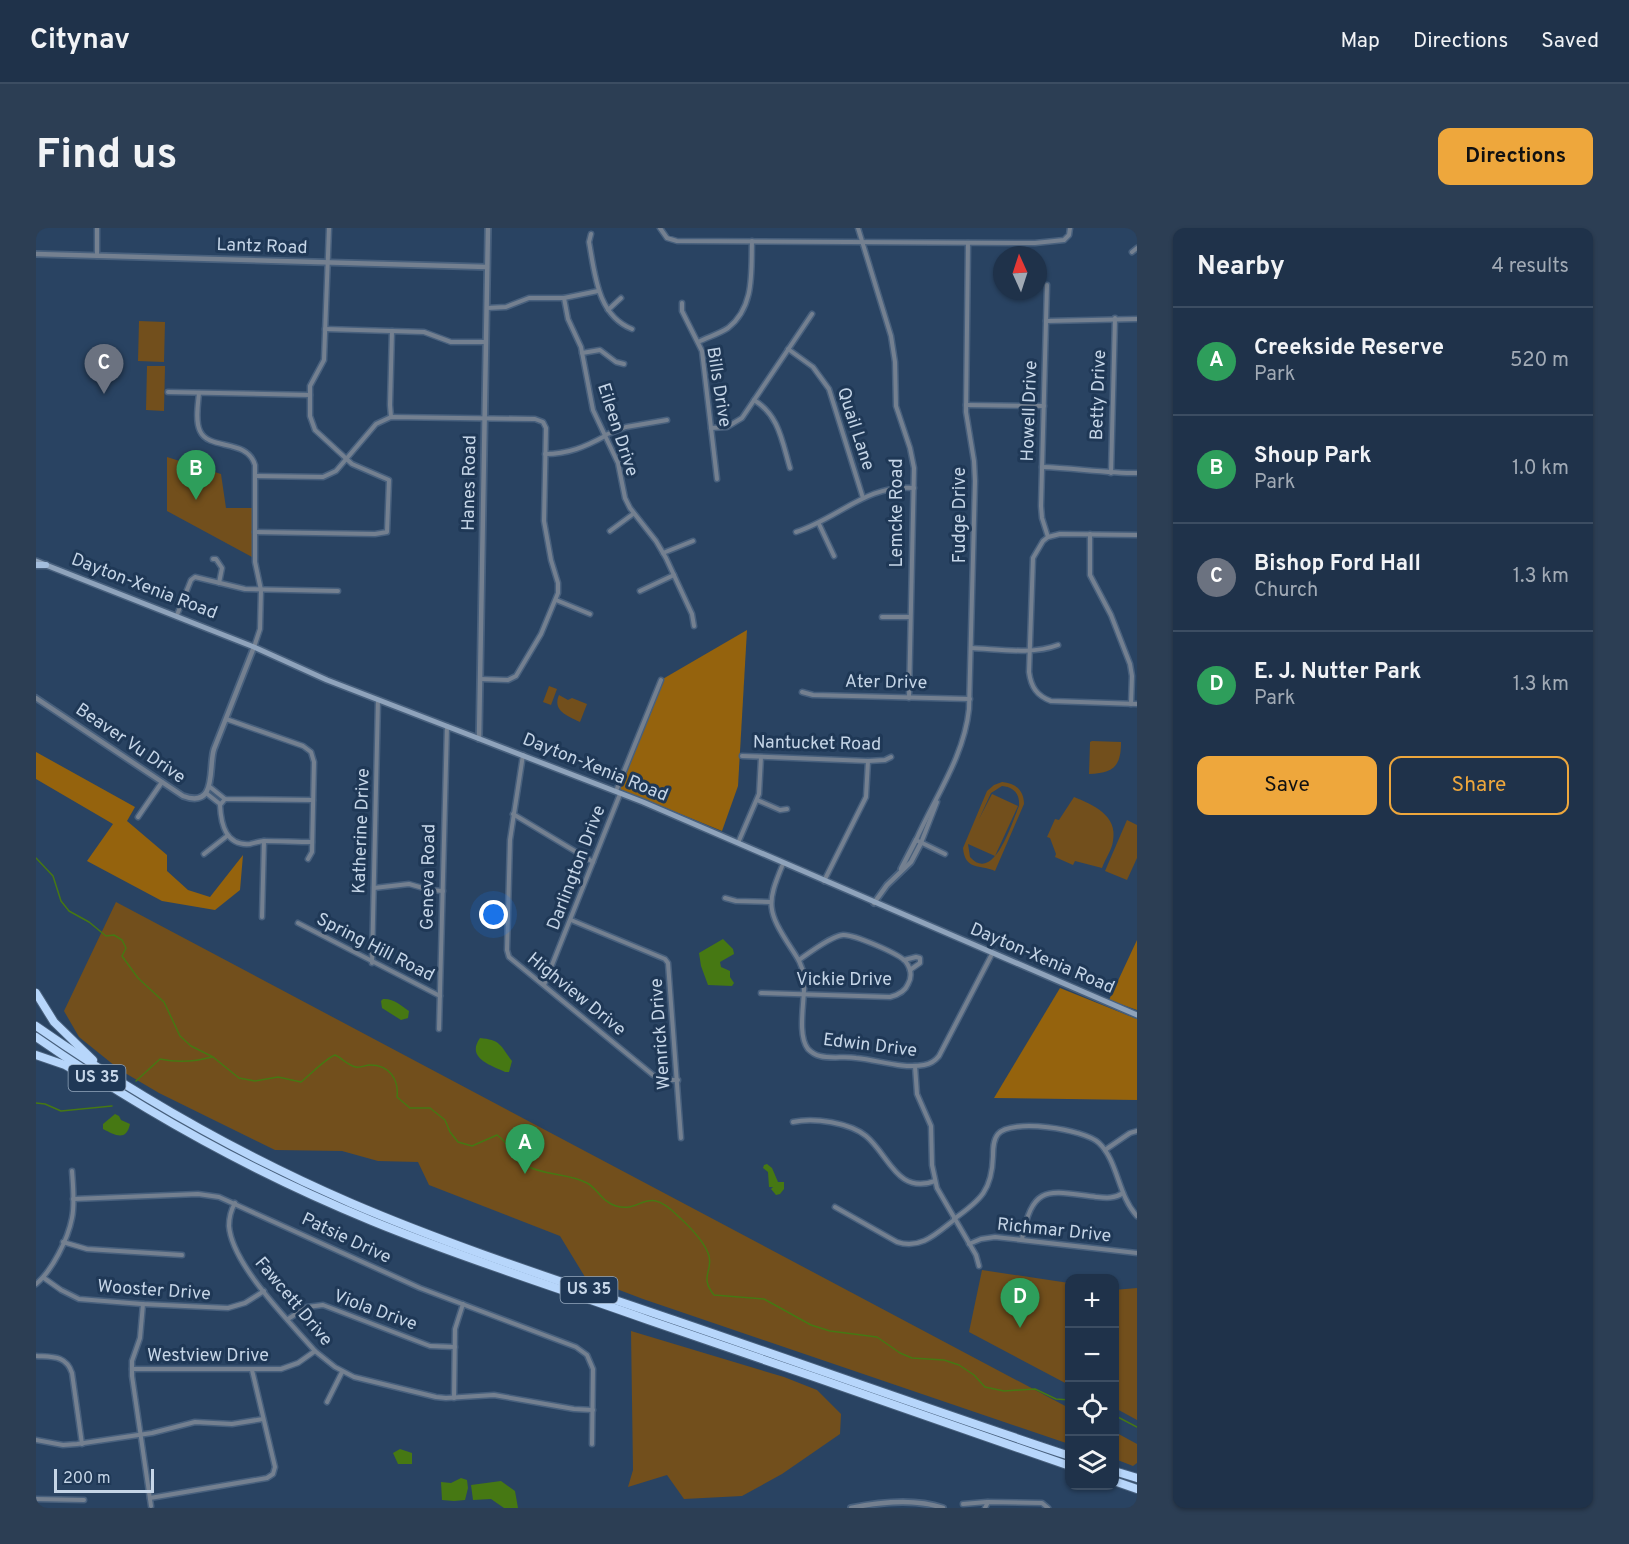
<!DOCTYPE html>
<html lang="en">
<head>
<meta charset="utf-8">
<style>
  :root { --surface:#1f324a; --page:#2c3e54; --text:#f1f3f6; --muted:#a1aab5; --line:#3c4d62; --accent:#eea73c }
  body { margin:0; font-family:Overpass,sans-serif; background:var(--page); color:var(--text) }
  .controls { position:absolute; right:18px; bottom:18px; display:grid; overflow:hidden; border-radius:12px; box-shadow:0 2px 4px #0004 }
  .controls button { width:54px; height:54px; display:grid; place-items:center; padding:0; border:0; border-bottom:2px solid var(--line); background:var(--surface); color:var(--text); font:30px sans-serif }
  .compass { position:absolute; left:957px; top:18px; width:54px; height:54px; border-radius:50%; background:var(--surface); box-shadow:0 2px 4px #0004; rotate:357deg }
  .scale { position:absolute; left:18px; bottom:15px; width:100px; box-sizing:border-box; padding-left:6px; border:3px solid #c5d5e7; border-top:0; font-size:16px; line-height:21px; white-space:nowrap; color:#c5d5e7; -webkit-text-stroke:4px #1f3856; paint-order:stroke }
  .you { position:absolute; left:458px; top:687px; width:21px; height:21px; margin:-15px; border:4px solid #fff; border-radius:50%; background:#1a73e8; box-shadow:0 0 0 9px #1a73e833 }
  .badge { display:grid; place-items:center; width:39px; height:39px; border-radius:50%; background:var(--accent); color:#fff; font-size:20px; font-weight:700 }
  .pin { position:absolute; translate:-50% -50px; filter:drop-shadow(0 2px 3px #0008) }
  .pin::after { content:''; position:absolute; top:32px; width:21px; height:18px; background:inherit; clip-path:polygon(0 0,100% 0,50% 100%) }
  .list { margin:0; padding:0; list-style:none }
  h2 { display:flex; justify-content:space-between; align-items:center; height:78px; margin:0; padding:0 24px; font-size:26px }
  h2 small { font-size:20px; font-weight:400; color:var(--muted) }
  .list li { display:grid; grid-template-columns:39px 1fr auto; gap:18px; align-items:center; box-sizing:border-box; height:108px; padding:0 24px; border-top:2px solid var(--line) }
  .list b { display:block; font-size:22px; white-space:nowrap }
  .list p { margin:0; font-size:20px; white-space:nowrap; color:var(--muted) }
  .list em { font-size:20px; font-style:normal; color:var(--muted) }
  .actions { display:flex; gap:12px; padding:18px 24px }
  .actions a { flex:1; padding:14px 0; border:2px solid var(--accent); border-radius:12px; text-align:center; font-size:21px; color:var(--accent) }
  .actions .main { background:var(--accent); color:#111 }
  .icon { flex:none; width:33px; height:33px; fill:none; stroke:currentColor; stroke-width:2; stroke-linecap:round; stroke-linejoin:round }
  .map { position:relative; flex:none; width:1101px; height:1280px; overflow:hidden; border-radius:12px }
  header { display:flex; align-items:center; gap:36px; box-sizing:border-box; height:84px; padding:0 30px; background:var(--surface); border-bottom:2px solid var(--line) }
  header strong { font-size:28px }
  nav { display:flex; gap:33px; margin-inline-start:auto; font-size:21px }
  .intro { display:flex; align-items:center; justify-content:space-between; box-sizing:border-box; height:144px; padding:0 36px }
  h1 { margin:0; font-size:42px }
  .button { padding:15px 27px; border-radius:12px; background:var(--accent); color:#111; font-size:21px; font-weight:700 }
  main { display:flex; gap:36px; padding:0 36px }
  aside { flex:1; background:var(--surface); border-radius:12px; box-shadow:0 2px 4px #0004 }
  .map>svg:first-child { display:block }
  .green { fill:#724f1c; fill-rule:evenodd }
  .forest { fill:#95630d }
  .water { fill:#467813 }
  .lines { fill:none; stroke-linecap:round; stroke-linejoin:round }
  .stream { stroke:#467813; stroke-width:1.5 }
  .minor-casing { stroke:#48607d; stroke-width:7 }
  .tertiary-casing { stroke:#48607d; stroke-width:8 }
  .secondary-casing { stroke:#48607d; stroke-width:8 }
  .primary-casing { stroke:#48607d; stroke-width:9 }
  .motorway-casing { stroke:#48607d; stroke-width:10 }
  .minor { stroke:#748090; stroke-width:4 }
  .tertiary { stroke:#748090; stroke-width:4.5 }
  .secondary { stroke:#8fa3bb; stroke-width:5 }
  .primary { stroke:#a4bedd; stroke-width:6 }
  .motorway { stroke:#b7d6fb; stroke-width:8 }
  .labels { text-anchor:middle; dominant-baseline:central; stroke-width:6; stroke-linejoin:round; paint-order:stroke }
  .shield { fill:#1f3856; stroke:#93a6bc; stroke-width:1.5 }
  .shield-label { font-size:16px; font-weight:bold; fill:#c5d5e7 }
  .street-label { font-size:18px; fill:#c5d5e7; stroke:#1f3856 }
</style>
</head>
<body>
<header>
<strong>Citynav</strong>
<nav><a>Map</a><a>Directions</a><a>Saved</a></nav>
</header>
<div class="intro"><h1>Find us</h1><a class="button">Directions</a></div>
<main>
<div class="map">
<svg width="1101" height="1280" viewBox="0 0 1101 1280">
  <rect width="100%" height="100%" fill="#294362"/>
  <g class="green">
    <polygon points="103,93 129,94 128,134 102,133"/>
    <polygon points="111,138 129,138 128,183 110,182"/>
    <polygon points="131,229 185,246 190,280 217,280 216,329 131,283"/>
    <polygon points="513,458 521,461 515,477 507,474"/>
    <path d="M523,467L532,472L536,470L551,476L544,494C532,488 516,483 523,467Z"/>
    <path d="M1056,513L1085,514C1085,539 1077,545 1053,546L1054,514Z"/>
    <path d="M966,554C980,555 988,563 988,576L959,643C944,636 929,643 927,620L951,563L958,557ZM966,558C978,559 984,566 983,578C976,594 958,656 934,629L932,616L959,628L982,578L956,566L943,591L955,565Z"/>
    <path d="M1038,569C1057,577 1082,587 1077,613C1076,622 1069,631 1066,640L1039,633L1037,637L1019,629L1020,626L1014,610L1011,609L1019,591L1023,592Z"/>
    <polygon points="1091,592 1101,597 1101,630 1091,652 1069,643"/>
    <polygon points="80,674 1033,1180 1033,1216 607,1071 549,1049 524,1008 393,957 382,934 342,933 306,923 239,922 123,865 84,842 43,809 28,783"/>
    <polygon points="946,1042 1033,1055 1033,1157 933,1104"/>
    <polygon points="1101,1060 1101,1192 1079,1180 1078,1062"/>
    <polygon points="595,1103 748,1149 781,1162 805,1186 804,1206 746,1246 706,1268 648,1271 631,1247 592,1259 597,1242"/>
    <polygon points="1079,1204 1101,1216 1101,1235 1097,1238 1079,1231"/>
  </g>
  <g class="forest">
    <polygon points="711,402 702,558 686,603 581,560 625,452"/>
    <polygon points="0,524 99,579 91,593 131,627 131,643 152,662 174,669 207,627 204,662 179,682 126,673 51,633 77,596 0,551"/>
    <polygon points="1101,712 1101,782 1073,772"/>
    <polygon points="1024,760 1101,791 1101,872 958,870"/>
  </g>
  <g class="water">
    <polygon points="687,711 697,721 698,726 684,734 685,739 694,743 694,749 698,755 696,758 672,757 665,738 663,725"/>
    <path d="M347,771C357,770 366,778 373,783L372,790L365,792L346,780L345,773Z"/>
    <path d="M444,810C465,812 464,817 476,833L473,844H469C454,837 430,830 444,810Z"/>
    <path d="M79,886L83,888L85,892L94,896C90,914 79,907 67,901V896Z"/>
    <polygon points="731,936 736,940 742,954 748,954 748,961 744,966 740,967 735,961 737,959 733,959 732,944 727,940 728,937"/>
    <polygon points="364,1221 376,1225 376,1236 362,1236 357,1225"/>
    <polygon points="425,1250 431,1252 432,1260 429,1272 418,1273 406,1272 405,1254 415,1255"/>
    <polygon points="465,1253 479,1263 482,1280 468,1280 455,1271 437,1272 435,1257"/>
  </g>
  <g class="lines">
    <g class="stream">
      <path d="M0,630L17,648L25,673L33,683L53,694L70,708L78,707L86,712L90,720L86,728L102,750L128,774L144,808L155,818L177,829L203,850L219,853L242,849L265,854C275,846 289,831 299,827C306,830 311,837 320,839C325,840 329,837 334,837C354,837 363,852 361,869L374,880H394L409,892L414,904L422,914L436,918L461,907C474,916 480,932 489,937C508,948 532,945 551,955C562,961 566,974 580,978C607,986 609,955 642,988C653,998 669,1014 673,1028C677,1044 663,1048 678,1067L728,1071L775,1097L794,1103L841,1109L864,1125L876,1130L908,1132L923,1137L938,1147L949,1159L968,1163L999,1161L1020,1171L1034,1172"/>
      <path d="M100,853L124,831C143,835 158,834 176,829"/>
      <polyline points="0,875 9,876 25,883 76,878"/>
      <polyline points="1078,1187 1101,1199"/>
    </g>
    <g class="minor-casing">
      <g id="minor">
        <polyline points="624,0 631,10 641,13 999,15 1028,12 1033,7 1034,0"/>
        <polyline points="822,0 855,108 859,134 860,178 874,220 878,240 873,470"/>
        <path d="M555,6L553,14C559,46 561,87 596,101"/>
        <polyline points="1096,24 1101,20"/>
        <polyline points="61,28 61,0"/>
        <polyline points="1011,57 1005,278 1006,290 1012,309"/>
        <polyline points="528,70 532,91 545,119 557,182 582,235 589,270 594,280 620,313 630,330 656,386 658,398"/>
        <polyline points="646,75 646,83 666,123 681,251"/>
        <polyline points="451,80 470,79 493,70 528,70 562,63"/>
        <polyline points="572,82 585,70"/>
        <polyline points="1010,93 1101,91"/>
        <polyline points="289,101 388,104 415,114 450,114"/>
        <path d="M662,114C672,109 683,106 692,100C719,79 715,44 716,13"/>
        <polyline points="752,121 777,139 793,161 827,270"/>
        <polyline points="546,125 564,122 580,134 588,136"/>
        <polyline points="132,164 274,167"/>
        <path d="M163,165C162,176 159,193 164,203C173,223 211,210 219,237V334L225,362L224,401L218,419"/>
        <path d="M718,172C743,187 746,213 754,240"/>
        <polyline points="930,177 1008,178"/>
        <polyline points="355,189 354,177 356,103"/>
        <polyline points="675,200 691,199 706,190 776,86"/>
        <polyline points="569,207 590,199 631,192"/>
        <path d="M509,226C532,226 549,219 569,208"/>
        <path d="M1006,239C1038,240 1069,245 1101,245"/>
        <polyline points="1075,245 1079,90"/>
        <polyline points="220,248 287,249 300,243 340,196 355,189 499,191 507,194 510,200 508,293 515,332 522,355 522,365 505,406 480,448 472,452 444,451"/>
        <polyline points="783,296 798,328"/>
        <polyline points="574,303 597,286"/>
        <polyline points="219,304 339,306 351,304 353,252 316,236 279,202 274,188 274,158 288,132 293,0"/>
        <path d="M760,304C803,290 831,256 878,260"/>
        <polyline points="1054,306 1054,347 1075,387 1094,436 1096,448 1095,476"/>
        <path d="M1101,307L1024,306L1012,309L1007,313L997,330L993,444C995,459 1001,468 1015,473L1101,476"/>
        <polyline points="627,325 657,313"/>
        <polyline points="177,331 180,331 186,340 183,355"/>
        <polyline points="604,363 638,347"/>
        <polyline points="520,372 554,386"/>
        <polyline points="141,387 155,352 159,349 209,361 302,363"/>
        <polyline points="846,389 874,389"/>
        <path d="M935,420C962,421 996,427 1022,417"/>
        <polyline points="766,464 777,467 934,471"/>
        <polyline points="190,491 267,518 275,524 278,534 276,624 272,631"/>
        <polyline points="487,527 474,612 471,722 473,729 617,847 630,852 642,852"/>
        <polyline points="706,528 832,533 849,532 855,529"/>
        <polyline points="174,559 189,571 277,572"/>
        <polyline points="580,563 625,452"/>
        <polyline points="170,565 184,576"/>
        <path d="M189,571L184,577C185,597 190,618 214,616C219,615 224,613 228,613C244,613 260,614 276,614"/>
        <polyline points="721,572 744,582 751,581"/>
        <polyline points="477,586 557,634"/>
        <polyline points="102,589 126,554"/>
        <polyline points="702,615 723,566 725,529"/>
        <polyline points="885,615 901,574"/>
        <polyline points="168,626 191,608"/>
        <path d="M909,626L880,612C899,569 928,529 933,481L939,253L938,233L930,184L932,15"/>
        <path d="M747,636C730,676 731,683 755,720C761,729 767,738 768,749C770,768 760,806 772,821C775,824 779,827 784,828C795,831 809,828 820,830C843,832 865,841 888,837C895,836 899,833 903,828L956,726"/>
        <polyline points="788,653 830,569 832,533"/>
        <polyline points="338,660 373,656 394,662 407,663"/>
        <polyline points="689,670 700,673 734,674"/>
        <polyline points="226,689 228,613"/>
        <polyline points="535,692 629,731 632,735 645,910"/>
        <polyline points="262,695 404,768"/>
        <polyline points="868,732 880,729 884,730 884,735 874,742"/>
        <polyline points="336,735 342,472"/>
        <polyline points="508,757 584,566"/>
        <path d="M725,765L854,769C862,767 869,764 872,756C876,749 875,741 870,734C864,726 817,706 807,707C795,708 773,725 763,732"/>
        <polyline points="403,801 411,498"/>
        <polyline points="879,838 881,866 895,898 896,937 901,960 940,1027 943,1038"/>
        <path d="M757,894C778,889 814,895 830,908C853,927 861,967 899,953"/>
        <polyline points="1069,922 1094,905 1101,903"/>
        <polyline points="37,971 162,966 183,969 384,1060 540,1119 551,1127 557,1141 556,1216"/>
        <path d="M199,975C195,982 193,989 193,998C196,1037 254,1094 279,1123L299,1139L318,1149L400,1169L410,1170L458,1167L538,1181L557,1182"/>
        <path d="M799,979L861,1014C885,1022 901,1005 918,992"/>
        <path d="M918,991C945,972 956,962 957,928C957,921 957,912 962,906C975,890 1048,901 1063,915C1082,933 1082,968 1101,988"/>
        <path d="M986,1011C997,955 1012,963 1060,969C1070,970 1078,971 1087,965"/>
        <polyline points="27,1014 51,1021 146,1027"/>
        <polyline points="933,1016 945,1011 959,1009 1101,1025"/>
        <polyline points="8,1050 25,1062 43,1071 106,1076 192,1080 209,1075 228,1063"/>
        <path d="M0,1056C16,1043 32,1011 36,990C39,976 37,957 36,943"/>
        <polyline points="107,1076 104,1110 96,1133 96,1148 115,1278"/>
        <polyline points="252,1091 271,1079 287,1077 394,1118 419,1119"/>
        <path d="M0,1128C16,1129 30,1127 36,1145L46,1216"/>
        <polyline points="96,1141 245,1141 262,1135 279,1123"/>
        <polyline points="418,1170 419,1101 427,1076"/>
        <polyline points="291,1174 306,1144"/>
        <polyline points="0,1212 27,1217 41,1216 116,1205 159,1194 196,1196 227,1191"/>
        <polyline points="114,1270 231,1250 237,1246 239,1239 216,1142"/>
        <polyline points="0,1271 48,1272"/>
        <polyline points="927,1276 951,1274"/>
        <polyline points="949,1280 952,1274 1006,1275 1012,1280"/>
      </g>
    </g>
    <g class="tertiary-casing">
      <g id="tertiary">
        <polyline points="0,26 451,39"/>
        <path d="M0,470L147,568C182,581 172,539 178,521L218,419"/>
        <polyline points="443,511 452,0"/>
        <polyline points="865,641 880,612"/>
        <polyline points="838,675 851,657 875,634 885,615"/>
        <path d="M815,1280C844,1274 878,1270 907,1280"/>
      </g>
    </g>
    <g class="secondary-casing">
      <polyline id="secondary" points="0,333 218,419 291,452 607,574 1101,787"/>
    </g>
    <g class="primary-casing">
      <polyline id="primary" points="0,337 10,337"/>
    </g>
    <g class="motorway-casing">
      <g id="motorway">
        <polyline points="0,765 18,794 57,832"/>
        <path d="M0,798C99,867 204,927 315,975C420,1020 530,1055 638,1092C770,1137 901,1184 1034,1228"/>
        <path d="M0,809C105,882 218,945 336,993C426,1030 520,1059 612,1092C753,1140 893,1189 1034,1238"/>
        <polyline points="0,827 29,837 61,855"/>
        <polyline points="1078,1243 1101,1250"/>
        <polyline points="1078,1253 1101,1261"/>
      </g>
    </g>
    <use href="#minor" class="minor"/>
    <use href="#tertiary" class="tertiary"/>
    <use href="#secondary" class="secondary"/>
    <use href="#primary" class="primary"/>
    <use href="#motorway" class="motorway"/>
  </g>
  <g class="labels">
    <g class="shield">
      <rect x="32.5" y="837" width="57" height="26" rx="4.5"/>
      <rect x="524.5" y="1049" width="57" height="26" rx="4.5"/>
    </g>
    <g class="shield-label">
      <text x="61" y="850">US 35</text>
      <text x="553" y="1062">US 35</text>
    </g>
    <g class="street-label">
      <text transform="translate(226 19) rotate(2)">Lantz Road</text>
      <text transform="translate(682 159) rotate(81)">Bills Drive</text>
      <text transform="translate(1063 167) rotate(-88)">Betty Drive</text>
      <text transform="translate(994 183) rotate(-88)">Howell Drive</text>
      <text transform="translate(819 201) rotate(72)">Quail Lane</text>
      <text transform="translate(581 202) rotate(72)">Eileen Drive</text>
      <text transform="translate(434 255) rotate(-89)">Hanes Road</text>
      <text transform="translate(861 285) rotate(-90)">Lemcke Road</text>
      <text transform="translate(924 287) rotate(-90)">Fudge Drive</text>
      <text transform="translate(108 359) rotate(21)">Dayton-Xenia Road</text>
      <text transform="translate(850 455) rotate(1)">Ater Drive</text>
      <text transform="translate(94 516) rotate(34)">Beaver Vu Drive</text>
      <text transform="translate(781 516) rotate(1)">Nantucket Road</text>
      <text transform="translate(559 540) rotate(22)">Dayton-Xenia Road</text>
      <text transform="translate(326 603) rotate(-88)">Katherine Drive</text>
      <text transform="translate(541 640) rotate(-69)">Darlington Drive</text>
      <text transform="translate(393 649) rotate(-89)">Geneva Road</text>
      <text transform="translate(339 720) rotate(27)">Spring Hill Road</text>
      <text transform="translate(1006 731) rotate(23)">Dayton-Xenia Road</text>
      <text x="808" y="752">Vickie Drive</text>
      <text transform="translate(540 767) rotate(39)">Highview Drive</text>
      <text transform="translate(625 806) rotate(-94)">Wenrick Drive</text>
      <text transform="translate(834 818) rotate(7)">Edwin Drive</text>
      <text transform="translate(1018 1003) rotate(6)">Richmar Drive</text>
      <text transform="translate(310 1011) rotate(25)">Patsie Drive</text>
      <text transform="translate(118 1063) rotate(4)">Wooster Drive</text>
      <text transform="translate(257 1074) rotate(50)">Fawcett Drive</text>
      <text transform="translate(339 1083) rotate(20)">Viola Drive</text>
      <text x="172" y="1128">Westview Drive</text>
    </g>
  </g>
</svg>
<div class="controls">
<button>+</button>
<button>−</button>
<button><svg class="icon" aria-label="locate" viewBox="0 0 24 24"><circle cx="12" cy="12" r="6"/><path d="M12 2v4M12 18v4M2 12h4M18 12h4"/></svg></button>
<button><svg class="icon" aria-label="layers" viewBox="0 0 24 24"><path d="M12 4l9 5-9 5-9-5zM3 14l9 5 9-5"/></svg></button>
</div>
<svg class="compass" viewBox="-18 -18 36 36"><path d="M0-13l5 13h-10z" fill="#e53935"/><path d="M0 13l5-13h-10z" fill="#a1aab5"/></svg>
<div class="scale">200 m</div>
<div class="you"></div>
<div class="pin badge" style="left:489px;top:946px;background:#2e9e5b">A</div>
<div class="pin badge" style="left:160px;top:272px;background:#2e9e5b">B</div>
<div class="pin badge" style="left:68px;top:166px;background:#6b7280">C</div>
<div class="pin badge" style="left:984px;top:1100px;background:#2e9e5b">D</div>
</div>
<aside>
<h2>Nearby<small>4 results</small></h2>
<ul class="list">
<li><span class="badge" style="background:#2e9e5b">A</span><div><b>Creekside Reserve</b><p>Park</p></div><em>520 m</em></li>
<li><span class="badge" style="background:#2e9e5b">B</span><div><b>Shoup Park</b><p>Park</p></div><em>1.0 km</em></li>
<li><span class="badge" style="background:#6b7280">C</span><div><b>Bishop Ford Hall</b><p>Church</p></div><em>1.3 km</em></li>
<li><span class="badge" style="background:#2e9e5b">D</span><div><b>E. J. Nutter Park</b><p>Park</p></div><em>1.3 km</em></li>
</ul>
<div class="actions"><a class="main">Save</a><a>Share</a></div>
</aside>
</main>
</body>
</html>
